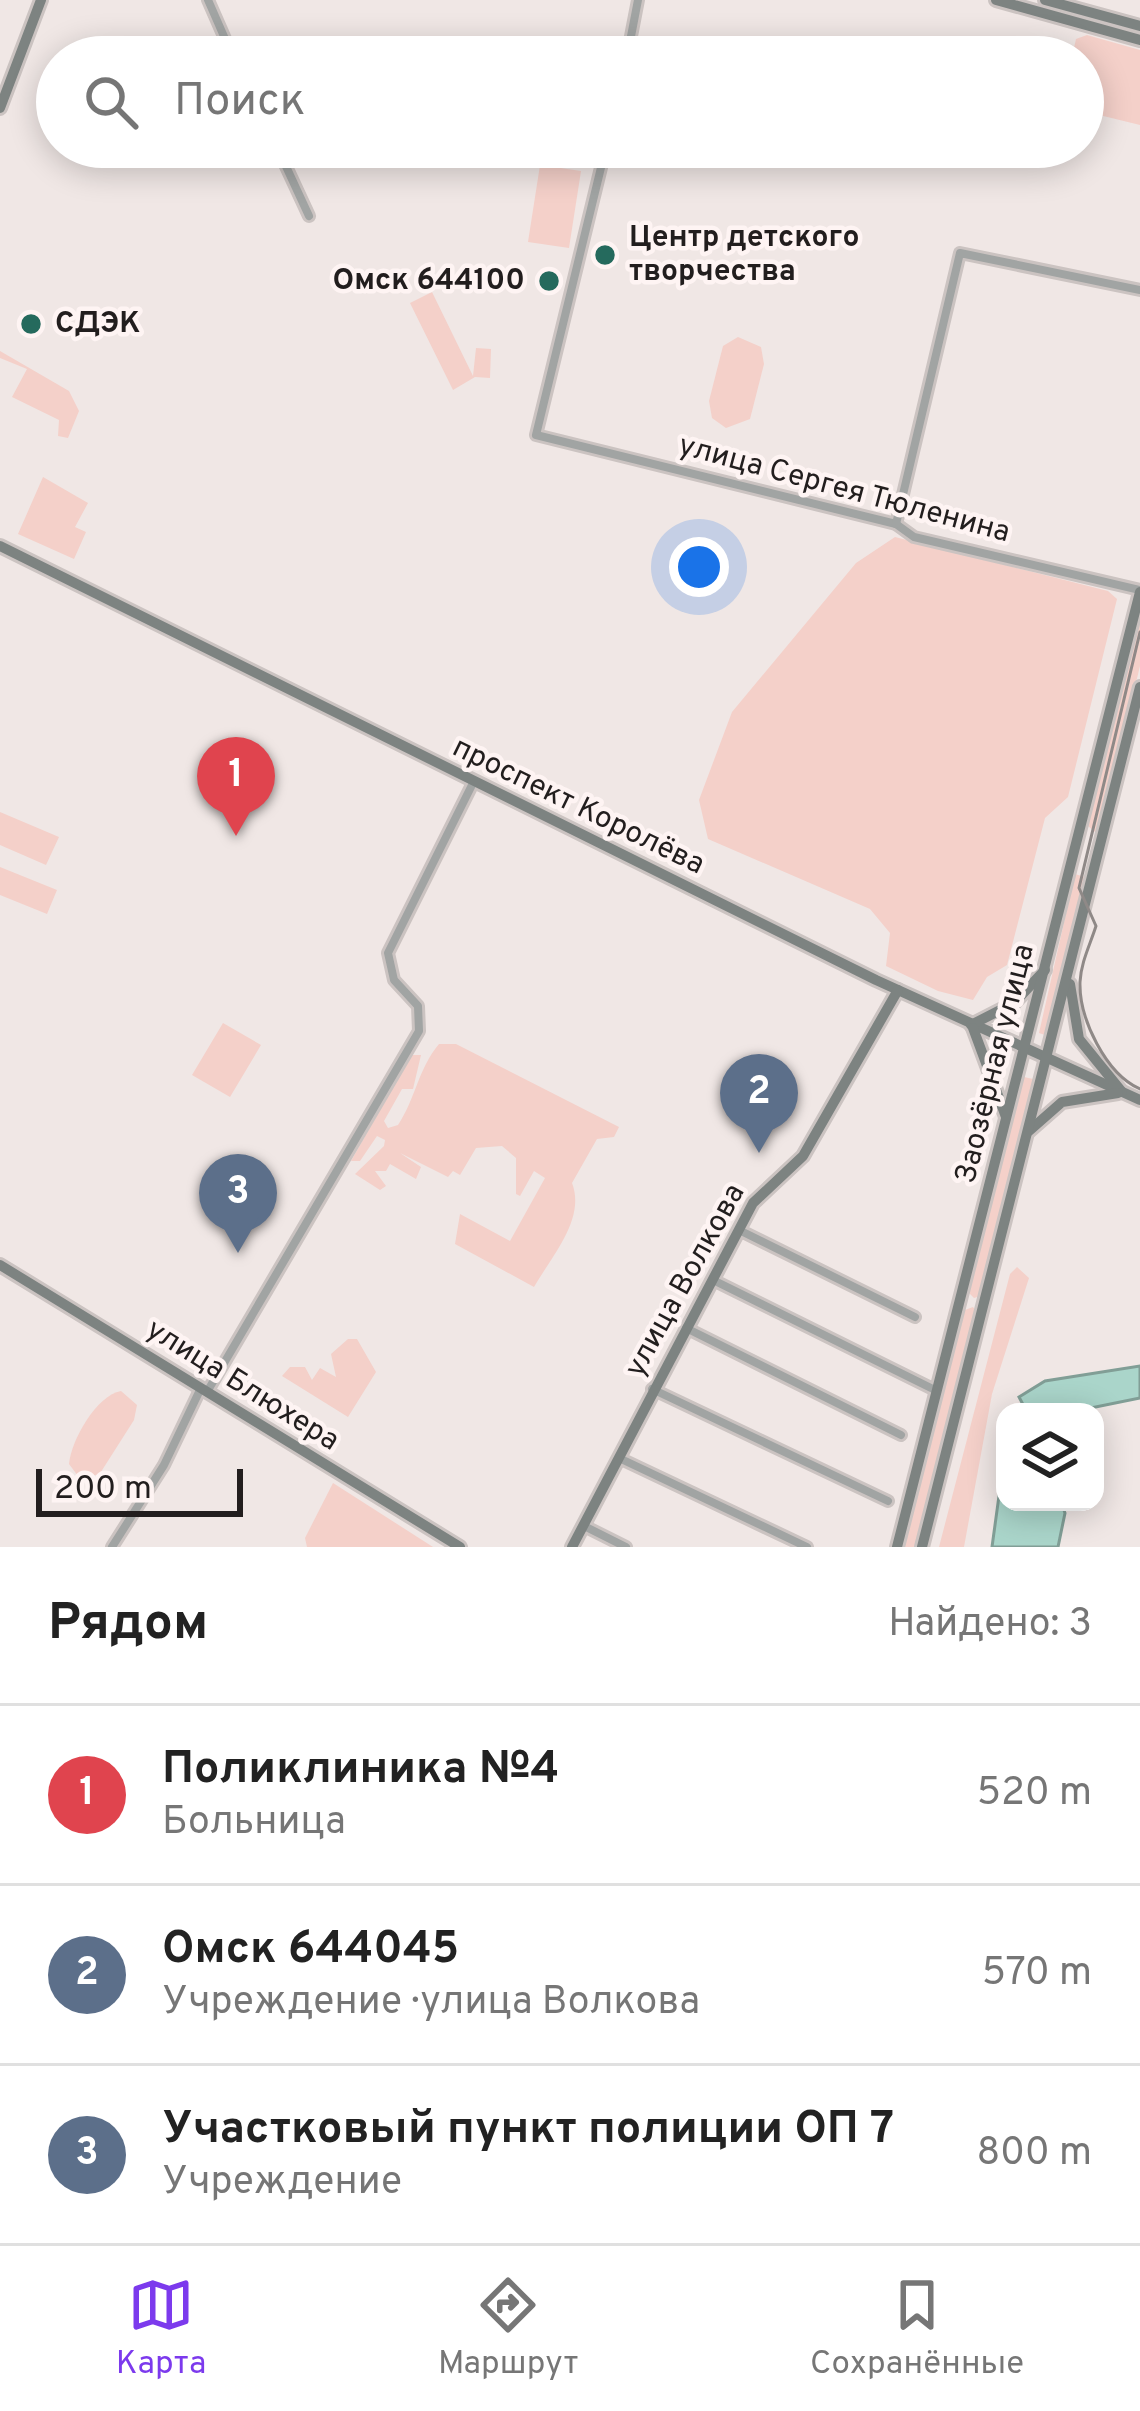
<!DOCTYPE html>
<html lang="ru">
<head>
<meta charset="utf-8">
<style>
  :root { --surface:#fff; --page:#f6f6f6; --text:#222; --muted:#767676; --line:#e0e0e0; --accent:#7c3aed }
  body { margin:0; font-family:Overpass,sans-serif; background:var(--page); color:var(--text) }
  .controls { position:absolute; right:36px; bottom:36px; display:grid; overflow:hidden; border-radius:24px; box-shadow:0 6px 30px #0003 }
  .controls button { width:108px; height:108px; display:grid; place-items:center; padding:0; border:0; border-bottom:3px solid var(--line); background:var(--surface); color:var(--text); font:60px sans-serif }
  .scale { position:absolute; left:36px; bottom:30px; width:207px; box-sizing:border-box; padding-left:12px; border:6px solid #221e1e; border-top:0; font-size:33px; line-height:42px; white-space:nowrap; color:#221e1e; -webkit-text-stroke:9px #fef4f3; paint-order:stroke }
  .you { position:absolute; left:699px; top:567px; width:42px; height:42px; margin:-30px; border:9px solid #fff; border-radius:50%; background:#1a73e8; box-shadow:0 0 0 18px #1a73e833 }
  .badge { display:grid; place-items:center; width:78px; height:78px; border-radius:50%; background:var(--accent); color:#fff; font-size:39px; font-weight:700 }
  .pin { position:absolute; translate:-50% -99px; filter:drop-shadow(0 3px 6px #0008) }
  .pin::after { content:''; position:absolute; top:63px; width:42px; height:36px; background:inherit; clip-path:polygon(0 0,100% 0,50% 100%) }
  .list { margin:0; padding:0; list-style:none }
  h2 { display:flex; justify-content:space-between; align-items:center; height:156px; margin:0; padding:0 48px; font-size:51px }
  h2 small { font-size:39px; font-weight:400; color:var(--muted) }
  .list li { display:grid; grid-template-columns:78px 1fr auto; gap:36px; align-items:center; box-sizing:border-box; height:180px; padding:0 48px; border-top:3px solid var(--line) }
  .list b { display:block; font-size:45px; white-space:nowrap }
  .list p { margin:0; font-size:39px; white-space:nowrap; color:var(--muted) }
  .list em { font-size:39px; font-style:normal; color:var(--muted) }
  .icon { flex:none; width:66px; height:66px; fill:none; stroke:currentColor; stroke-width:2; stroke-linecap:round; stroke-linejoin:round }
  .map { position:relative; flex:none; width:1140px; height:1547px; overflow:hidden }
  .search { position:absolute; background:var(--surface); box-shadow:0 6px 30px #0003; left:36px; right:36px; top:36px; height:132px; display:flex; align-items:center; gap:30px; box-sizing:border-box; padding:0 42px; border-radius:66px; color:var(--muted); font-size:45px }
  .sheet { height:696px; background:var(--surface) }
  nav { display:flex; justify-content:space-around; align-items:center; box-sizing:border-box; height:168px; border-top:3px solid var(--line); background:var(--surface); font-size:33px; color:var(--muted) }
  nav a { display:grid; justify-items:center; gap:6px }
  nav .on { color:var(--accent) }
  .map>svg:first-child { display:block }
  .green { fill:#f4d0c9 }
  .water { fill:#aad5ca; stroke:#819e96; stroke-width:3 }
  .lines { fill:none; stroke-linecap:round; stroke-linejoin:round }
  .street-casing { stroke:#cbc3c1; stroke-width:14 }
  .secondary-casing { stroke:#cbc3c1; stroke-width:16 }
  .street { stroke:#a1a4a3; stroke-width:8 }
  .secondary { stroke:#7d8381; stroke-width:10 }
  .tram { stroke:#8f8987; stroke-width:3 }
  .poi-dot { fill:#256a5d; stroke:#fef4f3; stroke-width:4.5 }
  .labels { text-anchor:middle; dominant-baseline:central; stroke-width:9; stroke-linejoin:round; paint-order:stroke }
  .poi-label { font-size:30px; font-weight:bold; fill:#221e1e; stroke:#fef4f3; text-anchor:start }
  .street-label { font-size:30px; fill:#221e1e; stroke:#fef4f3 }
</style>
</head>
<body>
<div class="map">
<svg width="1140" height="1547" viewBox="0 0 1140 1547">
  <rect width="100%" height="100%" fill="#f0e7e5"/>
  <g class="green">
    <polygon points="1087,35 1140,50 1140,125 1083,111 1083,57 1072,57 1076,39"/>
    <polygon points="540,165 581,171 569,248 528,242"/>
    <polygon points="432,292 473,376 476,348 491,349 490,378 475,377 453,390 410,303"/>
    <polygon points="738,337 761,347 764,364 750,419 726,428 712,418 709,401 723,346"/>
    <polygon points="0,351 69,391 79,411 68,438 58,436 59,420 12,397 27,369 0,358"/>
    <polygon points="43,477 88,503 75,527 86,532 74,559 18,534"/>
    <polygon points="895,537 1108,591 1117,599 1068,797 1045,818 1007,965 987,977 973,1000 938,991 886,966 890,933 870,909 708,839 699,800 732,712 856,563"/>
    <polygon points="1140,616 1140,666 1100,829 1095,832 1088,826"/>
    <polygon points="0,812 59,837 46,865 0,845"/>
    <polygon points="0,867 57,890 47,914 0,895"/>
    <polygon points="1075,874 1088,878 1048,1036 1039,1033"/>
    <polygon points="223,1023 261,1045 230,1097 192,1075"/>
    <path d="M439,1044H456L619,1127L614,1137L597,1139L572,1183C586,1219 551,1257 534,1287L455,1244L460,1214L510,1241L545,1178L534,1171L520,1196L516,1194V1158L502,1146L476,1148L460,1175L453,1171L448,1177L400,1153L421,1167L416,1179L390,1164L386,1171H375L386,1186L380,1190L355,1174L384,1146L385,1140L377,1136L360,1161H351L411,1055H421L413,1089H402L384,1121L388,1128L398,1125C416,1098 418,1069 439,1044Z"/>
    <polygon points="1024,1077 1033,1079 981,1296 974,1298 969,1293"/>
    <polygon points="1017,1267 1029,1278 992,1394 964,1547 939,1547 1010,1274"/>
    <polygon points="973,1307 977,1313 915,1547 903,1547 965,1310"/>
    <polygon points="348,1339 357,1339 376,1372 348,1417 282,1376 290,1367 305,1367 312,1380 320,1368 336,1377 331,1354"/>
    <path d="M121,1391L137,1405L134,1420L99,1475L78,1476L69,1464C71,1440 97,1395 121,1391Z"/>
    <polygon points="333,1483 433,1547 307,1547 305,1538"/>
  </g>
  <g class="water">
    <polygon points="1140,1366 1140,1398 1071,1412 1027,1412 1019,1397 1045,1381"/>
    <polygon points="1005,1452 1005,1502 1061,1502 1065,1513 1058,1547 992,1547"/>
  </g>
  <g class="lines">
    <g class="street-casing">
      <g id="street">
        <polyline points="208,0 233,57"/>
        <polyline points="627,57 638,0"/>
        <polyline points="277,147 309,216"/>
        <polyline points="606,147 536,435 896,524 914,537 1140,590"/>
        <polyline points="896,524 960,253 1140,290"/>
        <polyline points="739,1230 915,1317"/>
        <polyline points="713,1280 937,1391"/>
        <polyline points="686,1328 901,1435"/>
        <polyline points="652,1389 888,1501"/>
        <polyline points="207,1392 419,1031 418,1006 394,980 388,953 473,783"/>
        <polyline points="619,1458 807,1547"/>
        <polyline points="584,1526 626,1547"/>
        <polyline points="112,1547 164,1465 200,1390"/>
      </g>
    </g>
    <g class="secondary-casing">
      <g id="secondary">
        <polyline points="996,0 1140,40"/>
        <polyline points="1045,0 1140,26"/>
        <polyline points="0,108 41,0"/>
        <polyline points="0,546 876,980 1140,1100"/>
        <polyline points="1070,984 1079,1039 1122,1092"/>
        <polyline points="971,1025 1014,1003 1045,970"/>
        <polyline points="973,1028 1006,1117"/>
        <polyline points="1029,1131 1062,1102 1118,1093"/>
        <polyline points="0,1265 460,1547"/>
        <polyline points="572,1547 753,1203 803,1156 898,990"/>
        <polyline points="897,1547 1140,592"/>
        <polyline points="922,1547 1140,687"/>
      </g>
    </g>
    <use href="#street" class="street"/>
    <use href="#secondary" class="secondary"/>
    <path class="tram" d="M1140,632L1079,888L1096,926C1090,945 1081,962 1080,982C1079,1019 1106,1074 1140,1089"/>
  </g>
  <g class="poi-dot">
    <circle cx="605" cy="255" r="12"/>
    <circle cx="549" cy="281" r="12"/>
    <circle cx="31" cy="324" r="12"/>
  </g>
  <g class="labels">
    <g class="poi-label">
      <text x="629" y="238">Центр детского<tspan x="629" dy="34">творчества</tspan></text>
      <text x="525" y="281" text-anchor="end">Омск 644100</text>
      <text x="55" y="324">СДЭК</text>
    </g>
    <g class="street-label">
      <text transform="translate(844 490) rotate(15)">улица Сергея Тюленина</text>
      <text transform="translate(578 807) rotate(26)">проспект Королёва</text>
      <text transform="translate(996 1064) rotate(-76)">Заозёрная улица</text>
      <text transform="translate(686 1281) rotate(-61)">улица Волкова</text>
      <text transform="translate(242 1386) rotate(32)">улица Блюхера</text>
    </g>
  </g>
</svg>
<div class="controls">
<button><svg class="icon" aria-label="layers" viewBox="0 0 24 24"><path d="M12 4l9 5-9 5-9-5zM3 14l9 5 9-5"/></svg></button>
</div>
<div class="scale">200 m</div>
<div class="you"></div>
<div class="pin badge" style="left:236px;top:836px;background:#e0444e">1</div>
<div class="pin badge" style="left:759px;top:1153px;background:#5c6f8a">2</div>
<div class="pin badge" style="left:238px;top:1253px;background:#5c6f8a">3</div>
<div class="search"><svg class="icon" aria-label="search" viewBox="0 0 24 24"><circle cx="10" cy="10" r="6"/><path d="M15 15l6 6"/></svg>Поиск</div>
</div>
<section class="sheet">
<h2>Рядом<small>Найдено: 3</small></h2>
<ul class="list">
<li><span class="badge" style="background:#e0444e">1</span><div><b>Поликлиника №4</b><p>Больница</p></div><em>520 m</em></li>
<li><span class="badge" style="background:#5c6f8a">2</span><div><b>Омск 644045</b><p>Учреждение · улица Волкова</p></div><em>570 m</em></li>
<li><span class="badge" style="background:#5c6f8a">3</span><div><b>Участковый пункт полиции ОП 7</b><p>Учреждение</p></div><em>800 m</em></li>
</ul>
</section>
<nav>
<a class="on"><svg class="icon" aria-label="map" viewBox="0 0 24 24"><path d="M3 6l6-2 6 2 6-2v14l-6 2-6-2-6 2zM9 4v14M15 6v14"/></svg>Карта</a>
<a><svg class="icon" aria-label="directions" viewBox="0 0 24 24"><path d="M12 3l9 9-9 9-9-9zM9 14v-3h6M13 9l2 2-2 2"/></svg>Маршрут</a>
<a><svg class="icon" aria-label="saved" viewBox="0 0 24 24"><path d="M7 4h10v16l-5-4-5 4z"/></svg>Сохранённые</a>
</nav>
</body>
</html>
